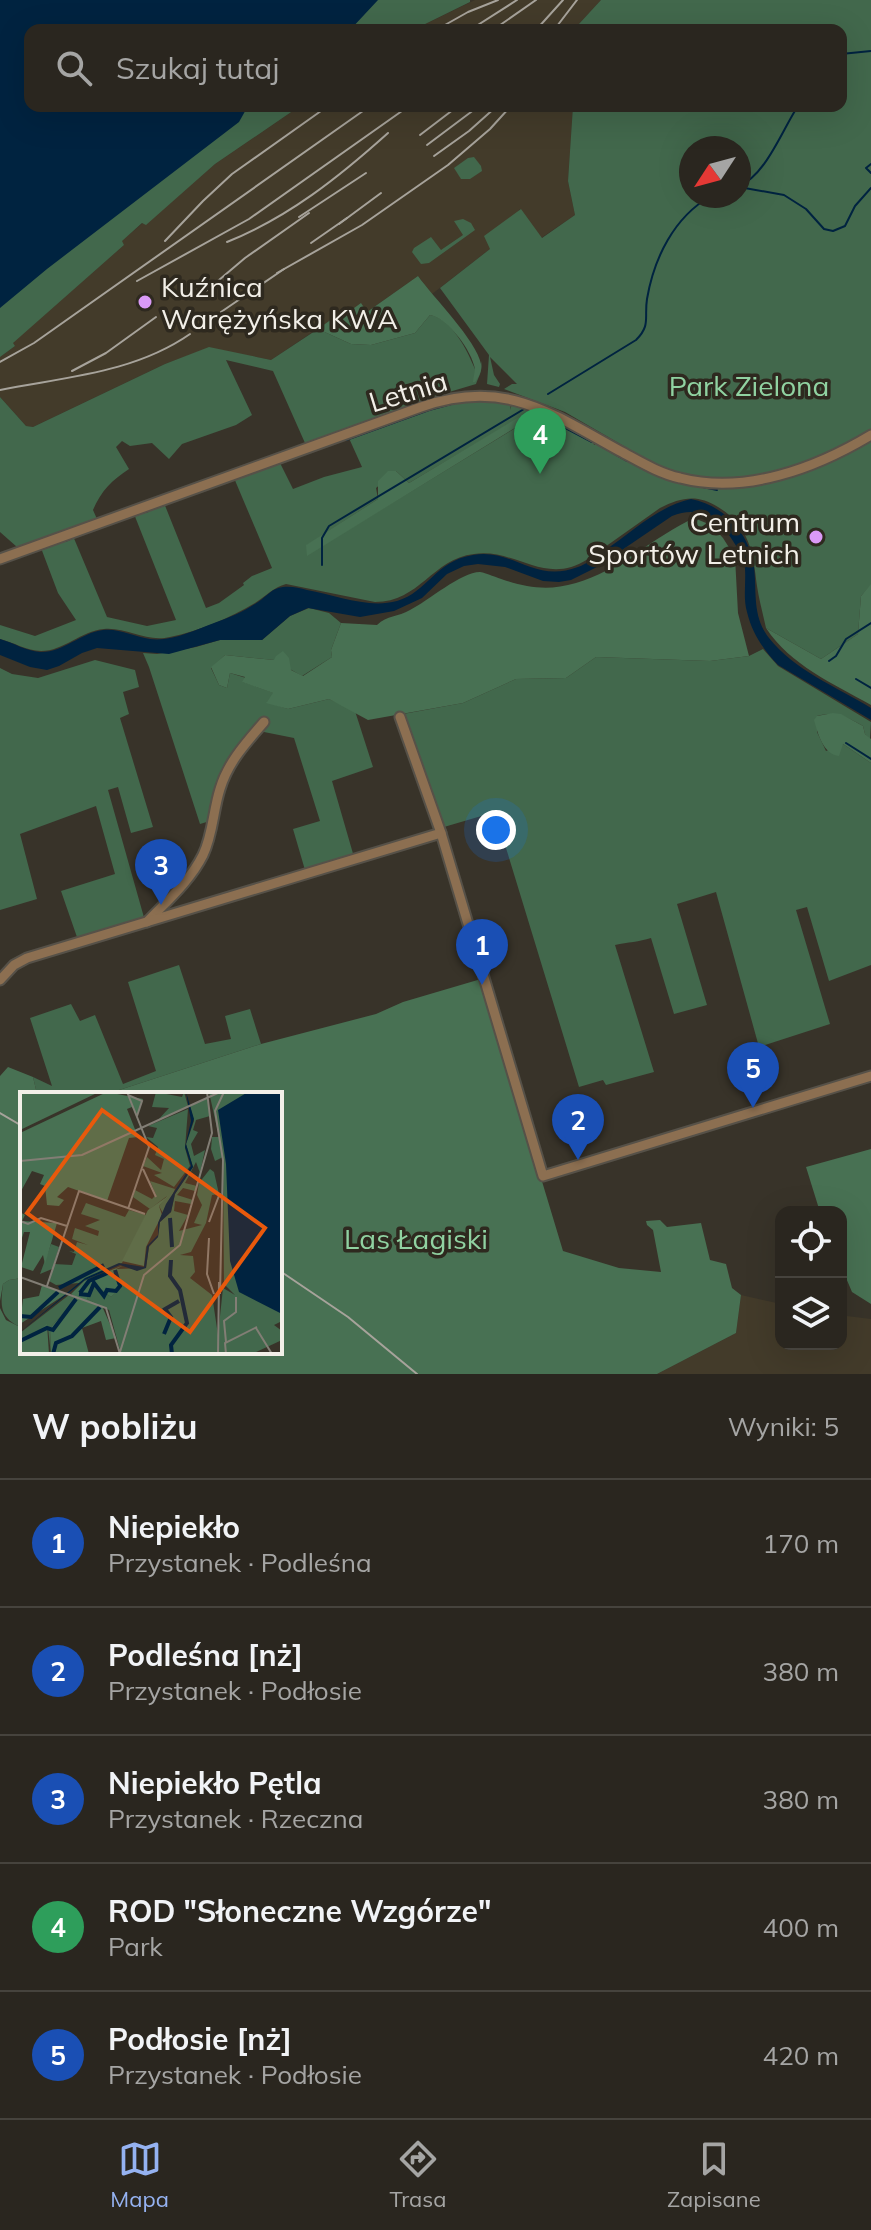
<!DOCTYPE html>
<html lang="pl">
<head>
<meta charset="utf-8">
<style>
  :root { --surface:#2a261f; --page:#36322c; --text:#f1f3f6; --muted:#a5a5a4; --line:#46433d; --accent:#95b2f1 }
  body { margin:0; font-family:Mulish,sans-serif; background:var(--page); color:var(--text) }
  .controls { position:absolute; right:24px; bottom:24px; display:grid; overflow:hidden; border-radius:16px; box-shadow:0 8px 32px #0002 }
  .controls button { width:72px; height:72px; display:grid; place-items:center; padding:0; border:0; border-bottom:2px solid var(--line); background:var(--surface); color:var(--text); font:40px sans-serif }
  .compass { position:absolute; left:679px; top:136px; width:72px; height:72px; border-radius:50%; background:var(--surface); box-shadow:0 8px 32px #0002; rotate:234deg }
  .you { position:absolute; left:496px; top:830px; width:28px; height:28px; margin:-20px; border:6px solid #fff; border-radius:50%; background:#1a73e8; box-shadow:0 0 0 12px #1a73e833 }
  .badge { display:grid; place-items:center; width:52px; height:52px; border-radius:50%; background:var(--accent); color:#fff; font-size:26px; font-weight:700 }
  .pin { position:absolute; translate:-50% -66px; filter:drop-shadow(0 2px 4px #0008) }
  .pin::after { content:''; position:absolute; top:42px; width:28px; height:24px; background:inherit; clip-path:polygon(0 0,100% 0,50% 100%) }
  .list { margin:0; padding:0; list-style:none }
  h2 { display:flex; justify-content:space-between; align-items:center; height:104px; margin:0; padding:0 32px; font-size:34px }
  h2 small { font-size:26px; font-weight:400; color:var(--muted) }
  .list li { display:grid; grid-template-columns:52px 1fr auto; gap:24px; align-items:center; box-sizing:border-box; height:128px; padding:0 32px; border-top:2px solid var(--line) }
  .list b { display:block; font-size:30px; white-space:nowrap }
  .list p { margin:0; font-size:26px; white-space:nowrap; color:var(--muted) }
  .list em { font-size:26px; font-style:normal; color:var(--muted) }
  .icon { flex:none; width:44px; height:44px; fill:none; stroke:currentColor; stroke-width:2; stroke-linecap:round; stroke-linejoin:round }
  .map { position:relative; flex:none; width:871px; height:1374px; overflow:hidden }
  .search { position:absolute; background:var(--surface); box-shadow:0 8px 32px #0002; left:24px; right:24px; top:24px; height:88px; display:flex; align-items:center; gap:20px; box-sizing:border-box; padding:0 28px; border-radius:16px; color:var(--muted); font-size:30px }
  .sheet { height:744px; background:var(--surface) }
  nav { display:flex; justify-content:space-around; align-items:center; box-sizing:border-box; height:112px; border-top:2px solid var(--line); background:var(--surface); font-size:22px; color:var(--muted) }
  nav a { display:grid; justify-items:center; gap:4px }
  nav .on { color:var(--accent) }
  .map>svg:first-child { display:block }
  .built { fill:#433b2a }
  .green { fill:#42684c; fill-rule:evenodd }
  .forest { fill:#487153 }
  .water { fill:#002340 }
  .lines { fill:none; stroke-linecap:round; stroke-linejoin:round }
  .stream { stroke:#002340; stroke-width:2 }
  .minor-casing { stroke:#565148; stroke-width:13 }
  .minor { stroke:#8c6f51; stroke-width:9 }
  .rail { stroke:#a7a39b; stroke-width:2 }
  .poi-dot { fill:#da9af6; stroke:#2e291f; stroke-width:3 }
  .labels { text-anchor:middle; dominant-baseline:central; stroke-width:7; stroke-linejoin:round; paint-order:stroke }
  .poi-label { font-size:28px; fill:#f2efe8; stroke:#2e291f; text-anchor:start }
  .park-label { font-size:28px; fill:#90d2a1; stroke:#2e291f }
  .street-label { font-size:28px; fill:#f2efe8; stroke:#2e291f }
  .inset-river { fill:none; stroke:#002340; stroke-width:4 }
  .inset-road { fill:none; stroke:#827e75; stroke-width:2 }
  .view { fill:#e8590c; fill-opacity:0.15; stroke:#e8590c; stroke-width:4 }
  .inset-edge { fill:none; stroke:#f2efe8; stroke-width:4 }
</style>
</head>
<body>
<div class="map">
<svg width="871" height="1374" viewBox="0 0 871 1374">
  <rect width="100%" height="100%" fill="#383329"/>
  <g class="built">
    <polygon points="475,0 601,0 578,25 578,30 413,30"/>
    <polygon points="300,106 573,106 568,181 575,215 541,238 520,209 490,249 432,294 418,276 367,312 349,311 347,309 271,360 209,348 165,364 33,427 26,426 0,397 0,357 15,346 12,343 124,245 121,241 143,223 146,224 215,164"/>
    <polygon points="741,1295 781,1304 781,1344 841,1344 841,1317 846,1318 847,1316 871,1319 871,1374 657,1374 736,1333"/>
  </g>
  <g class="green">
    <polygon points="0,0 470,0 470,2 413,30 30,30 30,106 300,106 215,164 146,225 142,223 122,241 124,245 13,343 15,346 0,357"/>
    <path d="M601,0H871V585L861,596L858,634L821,659L766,628C763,614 759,600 757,586C753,551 749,526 718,507C698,494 681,497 660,508L588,559C545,587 517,548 474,554C432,559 420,602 375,602L286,584C274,587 266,596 255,603C230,618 199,631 170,637C147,643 127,627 104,629C81,631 64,651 41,651C27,651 13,642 0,639V625L35,636L76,620L58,593L41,548L73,536L107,617L147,626L176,620L134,514L164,503L206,608L219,603L244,585L243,583L252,576L272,568L234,478L279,461L293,489L324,477L362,467L348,436L424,409L476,398L511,403L510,410L512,404L533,410L409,483L396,471L376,488L378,499L307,545V555L535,416L534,414L539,411L593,441L594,445L597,443L631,460L634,452L565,412L504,389L512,384H517L490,357L494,375L500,384L499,387L487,384L489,355L440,288L490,249L484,236L521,209L542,238L575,215L568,181L573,106H841V30H578V25ZM691,148H739V196H691Z"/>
    <polygon points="474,157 481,166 482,171 470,179 461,179 454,168 468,158"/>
    <polygon points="463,219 471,223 475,230 429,263 421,264 412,252 414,248 431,237 441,250 463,235 454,221"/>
    <path d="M430,315C452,319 467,350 475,369L481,368V361C483,370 479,376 476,384L429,398L305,443L273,371L226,360L252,415L236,425L182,444L169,459L152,443L130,446L122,441L116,447L129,469C112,480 101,491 93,510L97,519L17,547L0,532V397L26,426L33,427L165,364L209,347L271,360L318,329L351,344L371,345L415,333Z"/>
    <polygon points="309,608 329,613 341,623 331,650 332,657 302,676 274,660 225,655 211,668 219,685 227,688 230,673 246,678 243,682 274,693 267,702 288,709 329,699 355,711 373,767 332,781 354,857 305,870 293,829 320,821 294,738 254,730 236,748 224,773 210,821 200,824 149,667 143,653 157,654 196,647 220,640 262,640 290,616"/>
    <path d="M763,649L778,666L871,722L870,739L865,734L863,726C844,716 838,711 817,716V732L826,751L843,744L871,763V965L829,981L807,907L796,910L830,1024L759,1047L716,892L677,904L707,1005L674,1014L651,938C639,942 628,942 615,945L654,1072L606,1085L603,1080L579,1087L495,812L444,827L436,813L403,714L463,703L516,679L566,678L596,657L710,661L749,656Z"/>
    <polygon points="95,660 135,670 139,687 123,692 129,714 120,718 153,827 131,833 118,787 108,790 145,921 78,940 61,891 115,874 96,806 20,834 37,899 0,910 0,668 12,674 38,678"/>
    <polygon points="179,965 205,1044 231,1039 225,1016 250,1009 261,1044 107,1094 37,1094 33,1077 52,1086 30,1018 71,1004 80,1021 95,1015 123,1084 156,1071 128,982"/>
    <path d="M22,1278V1328C0,1318 0,1307 3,1284L9,1280Z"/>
  </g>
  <g class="forest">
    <path d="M418,276C433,297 477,341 481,364C482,371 479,376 475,382H473C473,381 475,370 475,369C472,351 448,318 430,315L415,333L371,345L351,344L318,329L347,308L350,311L361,303L367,312Z"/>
    <polygon points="529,411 536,415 307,556 306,545 378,499 378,481 388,471 396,471 409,483"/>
    <path d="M694,518L711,525L723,538L735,557L738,613L749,656L710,661L596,657L566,678L516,679L463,703L368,720L329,699L288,709L266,703L273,693L242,682L245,677L230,673L227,688L219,685L211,667L225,655L274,660L276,656L283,651L289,658L291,670L303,676L332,657L331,650L341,623L377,625C387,615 398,617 410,610C428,601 461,572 480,572C487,573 497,578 504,580C529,588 549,591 576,583C618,571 654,537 694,518Z"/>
    <path d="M871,584V705C834,684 790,665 766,628L821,659L858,634L861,596Z"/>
    <path d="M833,713L841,714L863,726L865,734L871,739V763L843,744L839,756C823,754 818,734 814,720L817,716Z"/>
    <polygon points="481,979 563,1251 619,1268 661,1272 653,1230 647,1225 646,1221 660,1220 667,1227 701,1223 710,1260 726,1264 732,1288 741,1295 736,1333 657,1374 0,1374 0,1308 6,1320 22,1328 22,1352 280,1352 280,1094 107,1094 261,1044 376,1014 403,1002"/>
    <polygon points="8,1067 33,1077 37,1094 22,1094 22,1278 9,1280 3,1284 0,1301 0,1076"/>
    <polygon points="871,1149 871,1304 852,1292 841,1266 841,1212 820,1212 806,1167"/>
  </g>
  <g class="water">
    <polygon points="0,0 378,0 350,30 30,30 30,106 248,106 239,122 47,269 0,308"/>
    <path d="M691,499C724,505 750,534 754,567C757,593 752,616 769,638C794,670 837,687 871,708V720L778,665C763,649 752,633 747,612C743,598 746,584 745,569C744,559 739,550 733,541C719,518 699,505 672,516L597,567L571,580L559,582L543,581L505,567L478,564L464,566L447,574L422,598L394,611L360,617L308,608L290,616L262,640H220L169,654L97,648L82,653L59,666L47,670L30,667L0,655V639C14,643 26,651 40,652C63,653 80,633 103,630C119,628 135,637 150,639C171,642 195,630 214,623C229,618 245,611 258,602C267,596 272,588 283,587C291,586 300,588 307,590C336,595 368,609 397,601C428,592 435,561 473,555C514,548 534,584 578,567C587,564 595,557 604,551C632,532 657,507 691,499Z"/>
  </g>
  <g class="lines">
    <g class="stream">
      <polyline points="841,54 871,51"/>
      <polyline points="871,164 866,168 871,173"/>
      <path d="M739,186C766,175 782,130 798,106"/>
      <polyline points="739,187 784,195 806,209 824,229 833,231 845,226 855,206 871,188"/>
      <path d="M548,394L636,340C651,325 644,318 647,299C654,258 674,217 711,196"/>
      <polyline points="539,414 592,442"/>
      <polyline points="346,440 429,410 455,403"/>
      <polyline points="597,444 627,461"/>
      <polyline points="282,462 289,459"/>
      <polyline points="276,464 280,463"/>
      <polyline points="634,464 670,480 717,490"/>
      <polyline points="234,479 271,466"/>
      <polyline points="230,481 233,480"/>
      <polyline points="204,490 210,488"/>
      <polyline points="178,500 199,492"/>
      <polyline points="152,509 164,505"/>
      <polyline points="141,513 148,511"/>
      <polyline points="135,515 137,514"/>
      <polyline points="121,520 133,516"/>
      <polyline points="96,529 105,526"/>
      <polyline points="74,537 89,532"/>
      <polyline points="65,541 72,538"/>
      <polyline points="36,551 50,546"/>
      <polyline points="0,564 31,553"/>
      <polyline points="322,565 322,538 329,526 524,409 527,409"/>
      <polyline points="829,661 836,656 846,639 871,623"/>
      <polyline points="856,679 871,688"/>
      <polyline points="846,743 871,759"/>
    </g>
    <g class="minor-casing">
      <g id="minor">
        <path d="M0,559L421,407C504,378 549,412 620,451C639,461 658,473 680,478C745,495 816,468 871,435"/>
        <polyline points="400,717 441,833 543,1176 871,1076"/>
        <path d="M147,922C167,901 190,881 203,855C213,834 213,811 220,789C228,762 246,743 264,722"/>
        <polyline points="0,980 14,965 27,958 441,833"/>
      </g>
    </g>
    <use href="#minor" class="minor"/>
    <g class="rail">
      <polyline points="436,30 468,12 498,0"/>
      <polyline points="470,30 517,0"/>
      <polyline points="493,30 536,0"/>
      <polyline points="536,30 563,0"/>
      <polyline points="554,30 577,0"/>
      <polyline points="420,135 458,106"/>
      <polyline points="427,145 479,106"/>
      <polyline points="434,156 469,131 497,106"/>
      <polyline points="299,217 366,173"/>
      <polyline points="339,224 381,193"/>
      <polyline points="165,241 203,201 232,174 328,106"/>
      <path d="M227,242C289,217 339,177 388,133"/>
      <polyline points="311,243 347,218"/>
      <polyline points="277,273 362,225 448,165 490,129 511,106"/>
      <polyline points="137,281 249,219 409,106"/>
      <polyline points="206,291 245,258 309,213"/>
      <polyline points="221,312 284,269"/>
      <polyline points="0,362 34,343 370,106"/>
      <polyline points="72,371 106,353 156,317"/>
      <path d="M0,390C65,377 134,373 190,334"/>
      <polyline points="0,1113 22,1126"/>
      <polyline points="280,1271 348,1317 417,1374"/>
    </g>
  </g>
  <g class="poi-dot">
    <circle cx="145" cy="302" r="8"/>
    <circle cx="816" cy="537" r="8"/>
  </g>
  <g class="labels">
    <g class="poi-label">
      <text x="161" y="286">Kuźnica<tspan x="161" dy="32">Warężyńska KWA</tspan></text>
      <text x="800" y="521" text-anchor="end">Centrum<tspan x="800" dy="32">Sportów Letnich</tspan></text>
    </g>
    <g class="park-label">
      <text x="749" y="385">Park Zielona</text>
      <text x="416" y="1238">Las Łagiski</text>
    </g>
    <g class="street-label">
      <text transform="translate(408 391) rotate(-17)">Letnia</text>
    </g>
  </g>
  <g transform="translate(20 1092)">
    <rect width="262" height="262" fill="#383329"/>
    <path d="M136,0L162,5L164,0L168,14L138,28L149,16L132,15ZM189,0H262V229L254,233L262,239V248L232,262H101L89,218L67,207L74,192L91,205L100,195L96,177L126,176L129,155L138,145L140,130L151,120L155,102L173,75L166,52L174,29L170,14L188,6L190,24L176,28L173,38L178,40L171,52L174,64L185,58L180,81L176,70L165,91L177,94L175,99L163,96L157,103L173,108L171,112L155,109L154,119L168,123L159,139L182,133L174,131L182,113L177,103L179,91L190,77L194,80L199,102L192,103L186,131L171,160L160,163L173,164L175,180L170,186L192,203L198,243L203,196L215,203L204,192L203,65L195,69L191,57L192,45H199ZM168,17L165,56L170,74L154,95L134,83L142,81L123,74L127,65L141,78L144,67L135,63L138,55L126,45L133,46L137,36L128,34ZM130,89L155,97L144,123L139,114L147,104L130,117L113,105L115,98L132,107L136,103ZM66,111L105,125L109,118L126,123L102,171L59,191L36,193L29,189L32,177L20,182L31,152L39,155L34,172L52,173L56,162L49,159L54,160L57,150L68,153L52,147L55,136L78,144L79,139L65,134L80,128L61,122ZM49,203L57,206L30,236L31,262L28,236L1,247L0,241Z" fill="#42684c"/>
    <path d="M0,0H79L0,38ZM87,0L123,7L117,23L112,15L107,17L118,45L109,46L87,109L48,95L37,105L44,108L39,114L27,113L25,94L20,92L24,83L12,79L0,101V41ZM148,104L139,114L142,123L126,155L124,174L102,169L128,118ZM0,120L5,123L2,129L37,131L25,172L23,163L13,179L1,175L10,140H4L0,152ZM104,173L96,177L102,194L91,205L74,192L67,207L82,214L96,246L86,248L81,229L62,236L69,262H31L30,236L57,206L51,202L64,189ZM22,193L46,202L0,232L3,207L19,204ZM27,232L29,262H0V243L6,248Z" fill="#487153"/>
    <path d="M166,0L174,27L166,52L173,75L155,102L151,120L140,130L138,145L129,154L126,176L117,179L100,173L65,188L0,240L65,186L99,171L124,175L127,154L138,143V131L146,112L171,74L165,55L171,29ZM228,0H262V222L219,200L210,169L206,72L198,18Z" fill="#002340"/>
    <path class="inset-river" d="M150,126L152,155M151,168L150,184L160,198L167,231L151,253L152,262M39,196L84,173M60,201L69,189L90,180M59,202L69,203L74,191L84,204L87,198L96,199L100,194L95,178M0,224L11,225L38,200M144,242L151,225L145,217L159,209M0,249L27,236L33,238L56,207M33,262L36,251L52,244L80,215"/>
    <path class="inset-road" d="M107,0L129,55L108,117M108,3L122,9L117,24M0,69L62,63L200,0M123,77L136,105M0,129L8,132L21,126L47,134M189,130L200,101M189,146L187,182L194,202M0,185L86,216L100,262M27,194L59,99L125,122M200,202L203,68L195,19L204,0M236,236L252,262M206,250L204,229L216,220V205M100,260L124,183L160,153L192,41L187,0M198,262L199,190M206,262L205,251L237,235"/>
    <path class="view" d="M82,18L245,136L170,240L7,121Z"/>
    <rect width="262" height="262" class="inset-edge"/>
  </g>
</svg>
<div class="controls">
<button><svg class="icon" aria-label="locate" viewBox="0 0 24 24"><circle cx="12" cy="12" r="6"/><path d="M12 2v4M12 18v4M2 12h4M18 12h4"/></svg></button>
<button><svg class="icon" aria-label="layers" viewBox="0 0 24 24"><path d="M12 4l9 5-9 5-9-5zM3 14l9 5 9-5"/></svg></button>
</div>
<svg class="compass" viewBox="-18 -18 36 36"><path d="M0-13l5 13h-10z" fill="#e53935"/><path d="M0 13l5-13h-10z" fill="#a5a5a4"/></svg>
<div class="you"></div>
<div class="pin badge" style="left:482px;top:985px;background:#1a4fb4">1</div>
<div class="pin badge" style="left:578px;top:1160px;background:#1a4fb4">2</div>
<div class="pin badge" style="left:161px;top:905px;background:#1a4fb4">3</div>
<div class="pin badge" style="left:540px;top:474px;background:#2e9e5b">4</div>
<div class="pin badge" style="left:753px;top:1108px;background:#1a4fb4">5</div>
<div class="search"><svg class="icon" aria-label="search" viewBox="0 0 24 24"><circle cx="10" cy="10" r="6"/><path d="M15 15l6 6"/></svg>Szukaj tutaj</div>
</div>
<section class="sheet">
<h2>W pobliżu<small>Wyniki: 5</small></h2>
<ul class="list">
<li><span class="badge" style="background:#1a4fb4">1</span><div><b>Niepiekło</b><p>Przystanek · Podleśna</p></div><em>170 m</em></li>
<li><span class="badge" style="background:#1a4fb4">2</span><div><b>Podleśna [nż]</b><p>Przystanek · Podłosie</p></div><em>380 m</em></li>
<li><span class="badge" style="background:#1a4fb4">3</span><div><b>Niepiekło Pętla</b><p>Przystanek · Rzeczna</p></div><em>380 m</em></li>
<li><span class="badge" style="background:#2e9e5b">4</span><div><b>ROD &quot;Słoneczne Wzgórze&quot;</b><p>Park</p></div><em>400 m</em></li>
<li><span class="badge" style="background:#1a4fb4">5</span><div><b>Podłosie [nż]</b><p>Przystanek · Podłosie</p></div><em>420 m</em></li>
</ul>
</section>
<nav>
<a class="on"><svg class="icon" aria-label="map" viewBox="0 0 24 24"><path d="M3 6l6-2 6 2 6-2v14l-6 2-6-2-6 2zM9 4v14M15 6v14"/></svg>Mapa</a>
<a><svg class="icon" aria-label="directions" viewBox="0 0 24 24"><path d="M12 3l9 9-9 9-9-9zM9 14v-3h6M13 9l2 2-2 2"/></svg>Trasa</a>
<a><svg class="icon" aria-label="saved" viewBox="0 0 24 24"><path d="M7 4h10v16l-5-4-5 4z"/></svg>Zapisane</a>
</nav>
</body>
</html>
